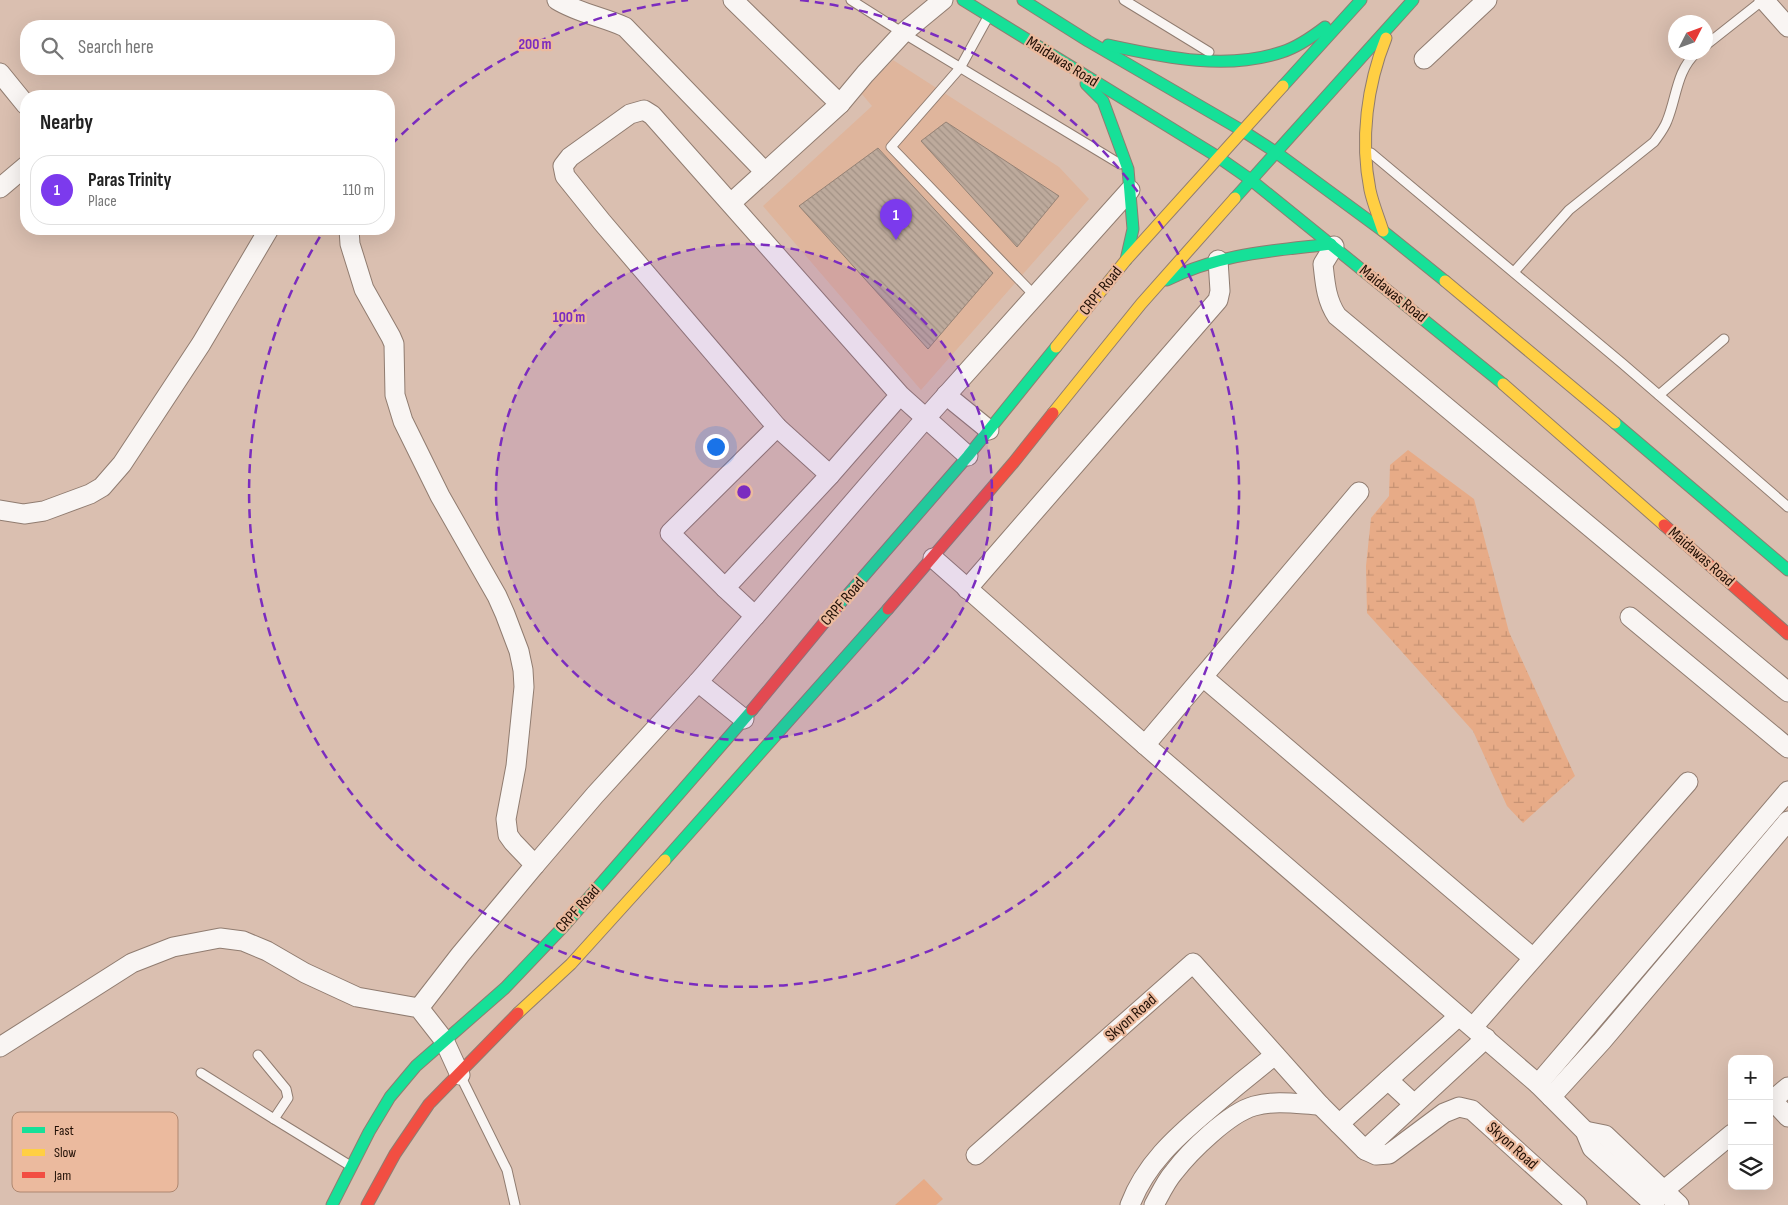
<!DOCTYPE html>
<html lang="en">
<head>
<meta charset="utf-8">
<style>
  :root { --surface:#fff; --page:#f2f2f2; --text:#222; --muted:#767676; --line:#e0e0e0; --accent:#7c3aed }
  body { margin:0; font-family:"Sofia Sans Condensed",sans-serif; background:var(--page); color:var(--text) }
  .controls { position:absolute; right:15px; bottom:15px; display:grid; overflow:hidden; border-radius:10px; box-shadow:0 5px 20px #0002 }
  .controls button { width:45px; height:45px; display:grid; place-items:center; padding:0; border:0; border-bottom:1px solid var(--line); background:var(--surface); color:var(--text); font:25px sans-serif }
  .compass { position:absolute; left:1668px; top:15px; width:45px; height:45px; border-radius:50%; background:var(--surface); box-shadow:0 5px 20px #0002; rotate:48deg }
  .you { position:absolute; left:715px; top:446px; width:18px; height:18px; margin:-12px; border:4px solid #fff; border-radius:50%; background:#1a73e8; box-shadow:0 0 0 8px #1a73e833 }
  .badge { display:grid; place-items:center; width:32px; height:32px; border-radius:50%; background:var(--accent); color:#fff; font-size:16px; font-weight:700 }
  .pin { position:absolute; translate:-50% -41px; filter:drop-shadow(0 1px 2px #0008) }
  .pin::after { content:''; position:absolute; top:26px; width:18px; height:15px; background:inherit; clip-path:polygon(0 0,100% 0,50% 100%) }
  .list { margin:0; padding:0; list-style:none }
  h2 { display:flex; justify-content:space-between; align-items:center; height:65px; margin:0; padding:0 20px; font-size:21px }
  h2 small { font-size:16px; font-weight:400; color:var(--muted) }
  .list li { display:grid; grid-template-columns:32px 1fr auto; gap:15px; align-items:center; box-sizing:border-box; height:70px; margin:0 10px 10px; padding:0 10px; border:1px solid var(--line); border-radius:20px }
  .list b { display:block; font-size:19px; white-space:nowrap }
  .list p { margin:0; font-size:16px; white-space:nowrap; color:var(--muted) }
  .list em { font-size:16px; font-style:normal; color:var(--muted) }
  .icon { flex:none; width:28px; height:28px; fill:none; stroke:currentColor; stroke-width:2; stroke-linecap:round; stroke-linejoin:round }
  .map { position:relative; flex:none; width:1788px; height:1205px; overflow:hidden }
  .search { position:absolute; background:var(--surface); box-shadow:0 5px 20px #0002; left:20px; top:20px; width:375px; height:55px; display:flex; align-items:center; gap:12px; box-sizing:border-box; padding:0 18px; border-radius:20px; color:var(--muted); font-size:19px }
  .panel { position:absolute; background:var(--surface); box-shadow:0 5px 20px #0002; left:20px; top:90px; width:375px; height:145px; border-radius:20px }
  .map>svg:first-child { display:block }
  .built { fill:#dfb59c }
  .wetland { fill:url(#wetland-marsh) }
  .garden { fill:#e7ab87 }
  .building { fill:url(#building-back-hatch); stroke:#958275 }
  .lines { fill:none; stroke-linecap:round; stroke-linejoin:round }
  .lane-casing { stroke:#907c70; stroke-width:11 }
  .street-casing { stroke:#907c70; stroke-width:21 }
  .fast-casing { stroke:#907c70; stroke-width:13 }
  .slow-casing { stroke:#907c70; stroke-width:13 }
  .jam-casing { stroke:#907c70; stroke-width:13 }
  .lane { stroke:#f9f5f3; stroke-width:9 }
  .street { stroke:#f9f5f3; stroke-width:19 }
  .fast { stroke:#16e098; stroke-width:11 }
  .slow { stroke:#ffcf43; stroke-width:11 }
  .jam { stroke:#f24e42; stroke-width:11 }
  .ring { fill:none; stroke:#7b2cbf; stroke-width:2.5; stroke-dasharray:9 6 }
  .labels { text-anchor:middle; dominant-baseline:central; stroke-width:4.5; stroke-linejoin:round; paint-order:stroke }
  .street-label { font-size:16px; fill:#200f05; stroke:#ebba9e }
  .key { fill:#ebba9e; stroke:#ae8770; stroke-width:1 }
  .key-label { font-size:14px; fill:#200f05 }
  .centre { fill:#7b2cbf; stroke:#ebba9e; stroke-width:2.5 }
  .ring-label { font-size:15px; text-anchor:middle; font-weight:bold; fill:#7b2cbf; stroke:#ebba9e; stroke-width:4.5; stroke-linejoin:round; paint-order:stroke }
</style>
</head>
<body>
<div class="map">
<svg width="1788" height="1205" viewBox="0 0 1788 1205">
  <defs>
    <pattern id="wetland-marsh" width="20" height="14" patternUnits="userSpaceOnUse" patternTransform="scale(1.25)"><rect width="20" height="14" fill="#e7ab87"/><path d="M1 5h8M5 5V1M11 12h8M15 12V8" fill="none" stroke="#c69273"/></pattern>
    <pattern id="building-back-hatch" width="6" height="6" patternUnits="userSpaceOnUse" patternTransform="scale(1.25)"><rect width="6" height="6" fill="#bdaa9c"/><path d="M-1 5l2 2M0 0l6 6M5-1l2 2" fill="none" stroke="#a29185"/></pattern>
  </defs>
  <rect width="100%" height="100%" fill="#dabfb0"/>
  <polygon class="built" points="893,60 1059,167 1089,199 921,390 763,206 872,106 861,93"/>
  <polygon class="wetland" points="1408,450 1474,499 1509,632 1575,776 1523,823 1507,806 1473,731 1367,613 1366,566 1371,518 1389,496 1390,465"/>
  <polygon class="garden" points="924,1179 943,1199 936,1205 895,1205"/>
  <g class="building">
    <polygon points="946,122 1059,196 1017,247 921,141"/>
    <polygon points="878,148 993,273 928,349 799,206"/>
  </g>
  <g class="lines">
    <g class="lane-casing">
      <g id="lane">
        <polyline points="851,0 903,33 1120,164"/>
        <polyline points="1124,0 1209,52"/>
        <polyline points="988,17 960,68 891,147 1035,296"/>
        <polyline points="1706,45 1763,0"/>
        <polyline points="1371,153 1623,364 1788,507"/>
        <path d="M1514,272L1569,210L1654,142C1659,135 1664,129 1667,121C1677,97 1676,71 1697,52"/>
        <polyline points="1659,395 1724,339"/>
        <polyline points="258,1055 286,1089 288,1098 274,1119 349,1165"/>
        <polyline points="201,1073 274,1119"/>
        <polyline points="460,1075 507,1170 515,1205"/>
      </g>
    </g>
    <g class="street-casing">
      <g id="street">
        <path d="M557,0C578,13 603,17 625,27L765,172"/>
        <polyline points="733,0 840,104"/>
        <polyline points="1764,0 1788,27"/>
        <polyline points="1424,59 1487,0"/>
        <polyline points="0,73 26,105"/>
        <polyline points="0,188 26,166"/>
        <polyline points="731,203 840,104 865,74 903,33 943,0"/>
        <polyline points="349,229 350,244 364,289 391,337 394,344 395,395 403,421 440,496 497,596 505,614 519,651 523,670 524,687 516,766 506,819 508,835 513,842 535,865 595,795 698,682 744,719"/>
        <path d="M1334,246L1323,264C1325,282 1326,300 1337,316L1788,692"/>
        <polyline points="900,395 830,475 777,427 602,222 565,176 563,166 570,157 630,114 644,110 652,115 900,395 968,456"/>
        <polyline points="946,395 989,430"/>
        <polyline points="777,427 670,533 725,588 830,475"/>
        <polyline points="0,510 24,514 44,511 90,494 102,487 122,464 201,344 269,229"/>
        <polyline points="933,558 1145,745 1538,1084 1585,1131 1592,1148 1655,1205"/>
        <polyline points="725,588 755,616"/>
        <polyline points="967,589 1218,300 1220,291 1218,260"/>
        <polyline points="1630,617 1788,748"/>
        <polyline points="1203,677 1533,958"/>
        <polyline points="698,682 925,419 1130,190"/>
        <polyline points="1145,745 1359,492"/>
        <polyline points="419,1008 460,955 535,865"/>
        <polyline points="1473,1027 1688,782"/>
        <polyline points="0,1047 132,963 173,947 220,938 243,941 267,951 305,973 357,997 419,1008 444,1040 460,1075"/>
        <polyline points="1388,1080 1414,1104"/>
        <polyline points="1538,1084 1788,791"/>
        <polyline points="1551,1097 1602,1041 1788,821"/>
        <polyline points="1772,1100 1788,1117"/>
        <polyline points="1769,1103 1788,1087"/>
        <polyline points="1339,1124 1459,1016"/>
        <polyline points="1585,1131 1605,1135 1679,1205"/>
        <polyline points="1365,1150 1376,1155 1389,1154 1444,1113 1459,1107 1472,1110 1577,1205"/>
        <polyline points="976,1155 1193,963 1320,1105 1365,1150 1486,1038"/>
        <polyline points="1663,1191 1732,1134"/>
        <path d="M1130,1205C1145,1165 1175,1138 1207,1111C1229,1092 1252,1073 1275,1055"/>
        <path d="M1154,1205C1160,1194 1166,1181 1174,1172C1190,1151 1229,1113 1254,1106C1276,1100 1298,1104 1320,1105"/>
      </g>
    </g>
    <g class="fast-casing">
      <g id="fast">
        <polyline points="963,0 1218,157 1251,180 1503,384"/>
        <polyline points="1023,0 1088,41 1243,131 1277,153 1383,231 1445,281"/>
        <path d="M1108,45C1164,57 1226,71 1282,52C1298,47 1312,37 1325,27"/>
        <polyline points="1086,84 1103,101 1128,169 1133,229 1126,260"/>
        <polyline points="1283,86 1361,0"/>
        <polyline points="1235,198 1413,0"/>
        <path d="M1167,280C1222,253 1272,251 1331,244"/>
        <polyline points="1615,423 1788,570"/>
        <polyline points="837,607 968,456 1056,347"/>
        <polyline points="665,860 888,609"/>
        <polyline points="332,1205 369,1132 390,1097 416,1066 505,988 564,926 752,710"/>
      </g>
    </g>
    <g class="slow-casing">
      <g id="slow">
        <path d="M1383,231C1379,218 1373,204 1370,190C1360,140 1367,85 1386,38"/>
        <polyline points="1445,281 1615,423"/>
        <polyline points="1056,347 1126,260 1283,86"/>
        <polyline points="1503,384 1664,525"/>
        <polyline points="1053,413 1141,304 1235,198"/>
        <polyline points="518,1013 571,964 665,860"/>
      </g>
    </g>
    <g class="jam-casing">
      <g id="jam">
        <polyline points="1664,525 1788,634"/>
        <polyline points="888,609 1014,462 1053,413"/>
        <polyline points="752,710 837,607"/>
        <polyline points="367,1205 395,1154 429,1104 518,1013"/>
      </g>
    </g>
    <use href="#lane" class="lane"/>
    <use href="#street" class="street"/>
    <use href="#fast" class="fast"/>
    <use href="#slow" class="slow"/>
    <use href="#jam" class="jam"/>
  </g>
  <circle cx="744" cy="492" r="248" fill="#7b2cbf" fill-opacity=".12"/>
  <g class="ring">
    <circle cx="744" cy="492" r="248"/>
    <path d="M391 145A495 495 0 0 1 688 0M800 0A495 495 0 1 1 324 230"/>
  </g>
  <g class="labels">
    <g class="street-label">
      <text transform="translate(1062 62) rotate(32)">Maidawas Road</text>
      <text transform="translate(1101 291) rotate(-51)">CRPF Road</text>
      <text transform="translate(1393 294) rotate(39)">Maidawas Road</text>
      <text transform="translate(1701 557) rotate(41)">Maidawas Road</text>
      <text transform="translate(843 602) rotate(-49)">CRPF Road</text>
      <text transform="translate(578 909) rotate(-48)">CRPF Road</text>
      <text transform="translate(1131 1018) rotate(-41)">Skyon Road</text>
      <text transform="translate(1512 1146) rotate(42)">Skyon Road</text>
    </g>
  </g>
  <rect x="12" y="1112" width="166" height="80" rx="8" class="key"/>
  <rect x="22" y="1127" width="23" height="6" fill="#16e098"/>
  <rect x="22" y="1149" width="23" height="7" fill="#ffcf43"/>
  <rect x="22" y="1172" width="23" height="6" fill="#f24e42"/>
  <g class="key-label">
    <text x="54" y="1135">Fast</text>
    <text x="54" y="1157">Slow</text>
    <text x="54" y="1180">Jam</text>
  </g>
  <circle cx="744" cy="492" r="8" class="centre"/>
  <g class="ring-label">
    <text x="535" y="49">200 m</text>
    <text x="569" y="322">100 m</text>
  </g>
</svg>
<div class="controls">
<button>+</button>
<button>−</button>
<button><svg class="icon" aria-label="layers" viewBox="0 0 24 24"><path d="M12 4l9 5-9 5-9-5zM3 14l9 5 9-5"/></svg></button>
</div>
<svg class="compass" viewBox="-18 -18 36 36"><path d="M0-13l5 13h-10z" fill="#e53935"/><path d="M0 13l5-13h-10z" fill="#767676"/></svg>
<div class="you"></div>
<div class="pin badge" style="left:896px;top:240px">1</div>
<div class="search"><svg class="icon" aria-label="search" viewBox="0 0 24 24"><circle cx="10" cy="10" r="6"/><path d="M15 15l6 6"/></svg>Search here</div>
<section class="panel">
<h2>Nearby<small></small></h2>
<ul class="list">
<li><span class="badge">1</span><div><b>Paras Trinity</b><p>Place</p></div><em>110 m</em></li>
</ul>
</section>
</div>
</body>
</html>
